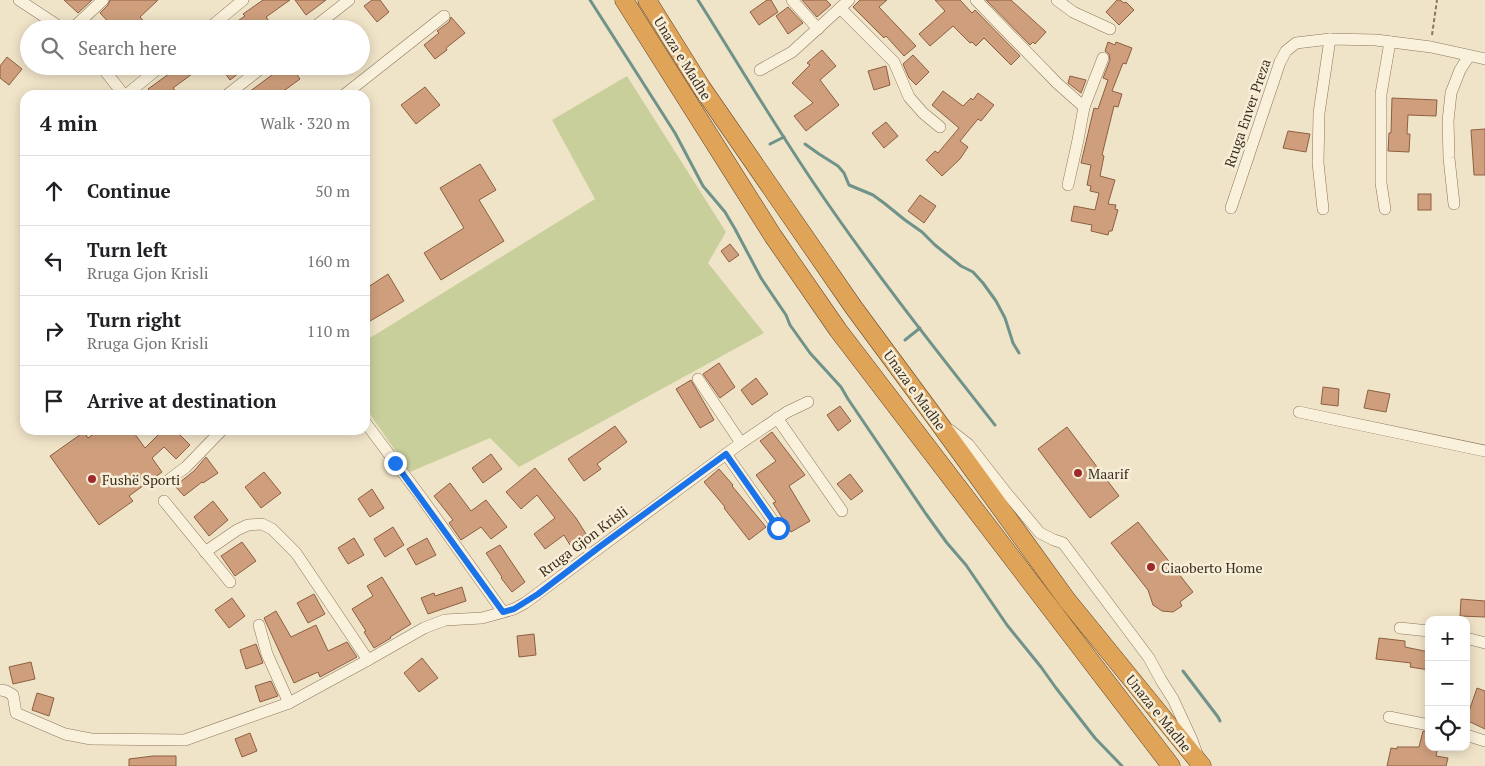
<!DOCTYPE html>
<html lang="en">
<head>
<meta charset="utf-8">
<style>
  :root { --surface:#fff; --page:#f2f2f2; --text:#202124; --muted:#757577; --line:#e0e0e0 }
  body { margin:0; font-family:"PT Serif",serif; background:var(--page); color:var(--text) }
  .controls { position:absolute; right:15px; bottom:15px; display:grid; overflow:hidden; border-radius:10px; box-shadow:0 2px 12px #0003 }
  .controls button { width:45px; height:45px; display:grid; place-items:center; padding:0; border:0; border-bottom:1px solid var(--line); background:var(--surface); color:var(--text); font:25px sans-serif }
  .stop { position:absolute; width:15px; height:15px; margin:-11px; border:4px solid #1a73e8; border-radius:50%; background:#fff }
  .stop.end { background:#1a73e8; border-color:#fff; box-shadow:0 1px 5px #0008 }
  .list { margin:0; padding:0; list-style:none }
  h2 { display:flex; justify-content:space-between; align-items:center; height:65px; margin:0; padding:0 20px; font-size:21px }
  h2 small { font-size:16px; font-weight:400; color:var(--muted) }
  .list li { display:grid; grid-template-columns:32px 1fr auto; gap:15px; align-items:center; box-sizing:border-box; height:70px; padding:0 20px; border-top:1px solid var(--line) }
  .list b { display:block; font-size:19px; white-space:nowrap }
  .list p { margin:0; font-size:16px; white-space:nowrap; color:var(--muted) }
  .list em { font-size:16px; font-style:normal; color:var(--muted) }
  .icon { flex:none; width:28px; height:28px; fill:none; stroke:currentColor; stroke-width:2; stroke-linecap:round; stroke-linejoin:round }
  .map { position:relative; flex:none; width:1485px; height:766px; overflow:hidden }
  .search { position:absolute; background:var(--surface); box-shadow:0 2px 12px #0003; left:20px; top:20px; width:350px; height:55px; display:flex; align-items:center; gap:12px; box-sizing:border-box; padding:0 18px; border-radius:28px; color:var(--muted); font-size:19px }
  .panel { position:absolute; background:var(--surface); box-shadow:0 2px 12px #0003; left:20px; top:90px; width:350px; height:345px; border-radius:15px }
  .map>svg:first-child { display:block }
  .green { fill:#c9cf9b }
  .lines { fill:none; stroke-linecap:round; stroke-linejoin:round }
  .stream { stroke:#6f938a; stroke-width:3 }
  .building { fill:#cf9f7d; stroke:#8d5f41 }
  .minor-casing { stroke:#8d765c; stroke-width:12 }
  .highway-casing { stroke:#5b4430; stroke-width:19 }
  .path { stroke:#8d765c; stroke-width:2; stroke-dasharray:4 2.5; stroke-linecap:butt }
  .minor { stroke:#faf1dc; stroke-width:11 }
  .highway { stroke:#e0a458; stroke-width:18 }
  .route { stroke:#1a73e8; stroke-width:6 }
  .poi-dot { fill:#9e2a2b; stroke:#f7eed8; stroke-width:2 }
  .labels { text-anchor:middle; dominant-baseline:central; stroke-width:5; stroke-linejoin:round; paint-order:stroke }
  .street-label { font-size:14px; fill:#3d2e20; stroke:#f7eed8 }
  .poi-label { font-size:14px; fill:#3d2e20; stroke:#f7eed8; text-anchor:start }
</style>
</head>
<body>
<div class="map">
<svg width="1485" height="766" viewBox="0 0 1485 766">
  <rect width="100%" height="100%" fill="#f0e4c8"/>
  <polygon class="green" points="627,76 726,232 708,263 764,333 519,467 490,438 410,472 365,407 365,341 595,199 552,120"/>
  <g class="lines">
    <g class="stream">
      <polyline points="590,0 675,133 703,186 725,212 735,229 761,278 786,315 790,325 810,353 841,387 848,399 926,514 947,543 966,565 1007,625 1041,667 1056,688 1095,738 1122,766"/>
      <path d="M698,0C736,60 772,121 811,179C868,264 932,345 995,425"/>
      <polyline points="770,144 784,137"/>
      <polyline points="805,144 819,154 838,166 844,173 849,185 873,195 884,203 905,220 922,232 935,245 961,266 973,272 983,283 996,301 1005,318 1013,343 1019,353"/>
      <polyline points="905,340 920,328"/>
      <polyline points="1183,671 1218,717 1220,721"/>
    </g>
  </g>
  <g class="building">
    <polygon points="64,0 92,0 78,13"/>
    <polygon points="110,0 158,0 140,17 151,29 115,29 100,13 108,5"/>
    <polygon points="263,0 290,0 266,17 269,21 257,29 226,29 245,16 243,14"/>
    <polygon points="295,0 326,0 306,15"/>
    <polygon points="372,0 380,0 389,12 377,22 364,6"/>
    <polygon points="767,0 771,0 778,12 759,25 750,12"/>
    <polygon points="802,0 826,0 831,5 817,17"/>
    <polygon points="860,0 887,0 879,7 916,46 904,56 886,36 884,38 853,7"/>
    <polygon points="935,0 960,0 972,13 975,10 1020,56 1011,65 984,38 976,46 972,42 970,43 953,26 930,46 919,34 945,11"/>
    <polygon points="986,0 1011,0 1046,32 1035,44 1033,42 1030,45"/>
    <polygon points="1117,0 1120,0 1124,3 1126,2 1134,10 1119,25 1106,12"/>
    <polygon points="788,7 803,23 788,34 776,16"/>
    <polygon points="451,17 465,33 446,48 447,50 435,59 424,45 439,33 437,31 449,22"/>
    <polygon points="1108,42 1115,45 1116,42 1132,48 1126,64 1123,63 1112,91 1122,94 1118,107 1114,106 1102,155 1104,156 1100,176 1115,180 1108,204 1116,205 1115,209 1118,210 1112,231 1109,231 1108,235 1091,231 1092,225 1071,221 1074,206 1095,210 1099,193 1090,191 1091,186 1087,185 1091,165 1081,163 1094,108 1098,109 1108,80 1103,78 1110,60 1109,54 1105,51"/>
    <polygon points="822,50 836,66 820,80 839,105 806,131 794,116 813,103 792,83 810,65 807,63"/>
    <polygon points="913,55 929,72 916,85 909,78 903,64"/>
    <polygon points="7,57 22,69 9,85 0,78 0,66"/>
    <polygon points="180,66 203,66 173,88 175,90 168,95 152,95 148,89"/>
    <polygon points="220,66 248,66 230,80"/>
    <polygon points="284,66 291,66 300,79 278,95 245,95"/>
    <polygon points="886,66 890,85 874,90 868,71"/>
    <polygon points="1070,76 1086,80 1081,93 1068,83"/>
    <polygon points="425,87 440,105 416,124 401,105"/>
    <polygon points="943,91 963,106 971,98 973,100 978,93 994,105 981,121 978,119 960,141 968,147 960,159 942,176 926,160 935,151 938,153 959,128 932,105"/>
    <polygon points="1392,98 1437,100 1436,116 1408,115 1407,134 1410,134 1409,152 1388,151 1389,133 1391,133"/>
    <polygon points="886,122 898,136 884,148 872,133"/>
    <polygon points="1485,129 1485,175 1474,175 1471,130"/>
    <polygon points="1288,131 1310,134 1306,152 1283,148"/>
    <polygon points="480,164 496,190 479,200 504,241 441,280 424,253 464,228 440,188"/>
    <rect x="1418" y="194" width="13" height="16"/>
    <polygon points="920,195 936,206 924,223 908,211"/>
    <polygon points="730,244 739,255 729,262 721,251"/>
    <polygon points="388,274 404,301 365,324 365,289"/>
    <polygon points="719,363 735,387 720,398 703,374"/>
    <polygon points="756,378 768,394 752,405 741,390"/>
    <polygon points="691,380 714,420 700,428 676,389"/>
    <polygon points="1323,387 1339,389 1338,406 1321,404"/>
    <polygon points="1368,390 1390,394 1386,412 1364,408"/>
    <polygon points="840,406 851,421 838,431 827,415"/>
    <polygon points="615,426 627,442 597,464 601,469 584,481 568,459"/>
    <polygon points="1067,427 1119,496 1090,518 1038,449"/>
    <polygon points="99,430 132,430 145,448 163,430 175,430 190,445 176,459 164,447 152,458 162,472 129,496 133,501 99,525 50,456 84,432 88,438"/>
    <polygon points="772,432 805,475 789,486 810,521 791,532 773,503 776,502 756,475 776,461 760,441"/>
    <polygon points="491,454 502,469 483,483 472,468"/>
    <polygon points="206,457 218,473 203,483 202,482 184,496 175,486 194,471"/>
    <polygon points="535,468 576,518 586,534 570,545 564,535 545,549 534,534 555,518 537,495 521,509 506,492"/>
    <polygon points="719,469 733,485 732,486 766,527 749,540 724,508 725,507 704,482"/>
    <polygon points="264,472 281,493 261,508 245,487"/>
    <polygon points="850,474 863,491 851,500 837,484"/>
    <polygon points="450,483 471,511 486,500 507,527 491,539 481,527 461,540 449,523 453,520 434,496"/>
    <polygon points="372,489 384,508 370,517 358,499"/>
    <polygon points="213,501 228,520 209,536 194,517"/>
    <polygon points="1138,522 1193,592 1180,602 1182,606 1173,612 1162,611 1153,605 1148,590 1111,543"/>
    <polygon points="393,527 404,545 385,557 374,539"/>
    <polygon points="354,538 364,555 348,564 338,548"/>
    <polygon points="427,538 436,555 416,565 407,549"/>
    <polygon points="242,542 256,561 235,576 221,556"/>
    <polygon points="500,545 525,582 512,592 501,578 502,577 486,553"/>
    <polygon points="382,577 411,624 390,637 391,638 374,648 364,632 366,631 352,609 373,596 367,586"/>
    <polygon points="462,587 466,601 428,614 421,598 434,593 435,596"/>
    <polygon points="314,594 325,614 308,623 297,603"/>
    <polygon points="232,598 245,616 229,628 215,610"/>
    <polygon points="1461,599 1485,601 1485,617 1460,616"/>
    <polygon points="276,611 291,637 316,625 328,651 347,642 357,657 320,677 318,672 294,683 264,618"/>
    <polygon points="534,634 536,655 519,657 517,636"/>
    <polygon points="1379,638 1405,641 1405,647 1429,652 1429,670 1410,667 1411,663 1376,659"/>
    <polygon points="256,644 263,663 246,669 240,650"/>
    <polygon points="422,658 438,678 419,692 404,673"/>
    <polygon points="31,662 35,679 13,684 9,667"/>
    <polygon points="271,681 278,696 260,702 255,686"/>
    <polygon points="1477,688 1485,691 1485,729 1466,720"/>
    <polygon points="37,693 54,698 49,716 32,710"/>
    <polygon points="1423,731 1429,732 1429,747 1438,747 1436,756 1448,758 1446,766 1387,766 1391,748 1397,749 1397,747 1419,747"/>
    <polygon points="250,733 257,751 242,757 235,739"/>
    <polygon points="153,756 176,756 176,766 129,766 129,759"/>
  </g>
  <g class="lines">
    <g class="minor-casing">
      <g id="minor">
        <polyline points="19,0 63,29"/>
        <polyline points="792,0 818,29"/>
        <polyline points="976,0 1057,83 1084,107"/>
        <polyline points="1057,0 1073,12 1110,29"/>
        <polyline points="840,8 894,62 909,97 923,113 940,127"/>
        <polyline points="72,29 103,0"/>
        <polyline points="208,29 243,0"/>
        <polyline points="312,29 349,0"/>
        <polyline points="101,66 124,95"/>
        <polyline points="760,70 792,52 849,0"/>
        <polyline points="126,95 161,66"/>
        <polyline points="227,95 264,66"/>
        <polyline points="344,95 444,16"/>
        <polyline points="1068,185 1078,140 1084,107 1103,58"/>
        <polyline points="1454,204 1449,158 1448,121 1451,93 1460,70 1469,56"/>
        <polyline points="1231,208 1280,62 1286,51 1296,43 1330,39 1376,40 1431,47 1485,59"/>
        <polyline points="1323,209 1318,163 1319,113 1330,39"/>
        <polyline points="1385,209 1381,183 1381,94 1390,42"/>
        <polyline points="698,379 741,443"/>
        <polyline points="1299,412 1485,451"/>
        <polyline points="777,418 842,511"/>
        <polyline points="365,422 421,497 503,612"/>
        <polyline points="950,430 968,444 1004,490 1040,533 1054,540 1063,543 1149,658 1161,680 1173,699 1192,740 1197,754"/>
        <polyline points="726,454 778,528"/>
        <polyline points="170,479 186,467 222,430"/>
        <polyline points="164,501 230,582"/>
        <polyline points="205,552 237,530 248,525 262,524 272,529 296,553 368,660"/>
        <polyline points="259,625 267,654 289,703"/>
        <polyline points="1400,628 1429,631"/>
        <polyline points="1466,638 1485,643"/>
        <polyline points="0,690 6,691 13,695 16,713 65,734 91,739 185,740 289,703 368,660 424,628 445,620 482,618 493,615 514,609 525,603 741,443 787,412 808,402"/>
        <polyline points="1389,717 1429,725"/>
        <polyline points="1466,735 1485,741"/>
      </g>
    </g>
    <g class="highway-casing">
      <g id="highway">
        <polyline points="624,0 773,236 838,330 1171,766"/>
        <polyline points="647,0 702,88 854,308 936,419 1067,600 1202,766"/>
      </g>
    </g>
    <polyline class="path" points="1432,35 1437,0"/>
    <use href="#minor" class="minor"/>
    <use href="#highway" class="highway"/>
  </g>
  <g class="lines">
    <polyline class="route" points="395,463 503,612 514,609 538,594 602,545 726,454 778,528"/>
  </g>
  <g class="poi-dot">
    <circle cx="1078" cy="473" r="5"/>
    <circle cx="92" cy="479" r="5"/>
    <circle cx="1151" cy="567" r="5"/>
  </g>
  <g class="labels">
    <g class="street-label">
      <text transform="translate(683 58) rotate(58)">Unaza e Madhe</text>
      <text transform="translate(1247 113) rotate(-71)">Rruga Enver Preza</text>
      <text transform="translate(915 390) rotate(54)">Unaza e Madhe</text>
      <text transform="translate(583 541) rotate(-37)">Rruga Gjon Krisli</text>
      <text transform="translate(1159 713) rotate(51)">Unaza e Madhe</text>
    </g>
    <g class="poi-label">
      <text x="1088" y="473">Maarif</text>
      <text x="102" y="479">Fushë Sporti</text>
      <text x="1161" y="567">Ciaoberto Home</text>
    </g>
  </g>
</svg>
<div class="controls">
<button>+</button>
<button>−</button>
<button><svg class="icon" aria-label="locate" viewBox="0 0 24 24"><circle cx="12" cy="12" r="6"/><path d="M12 2v4M12 18v4M2 12h4M18 12h4"/></svg></button>
</div>
<div class="stop" style="left:778px;top:528px"></div>
<div class="stop end" style="left:395px;top:463px"></div>
<div class="search"><svg class="icon" aria-label="search" viewBox="0 0 24 24"><circle cx="10" cy="10" r="6"/><path d="M15 15l6 6"/></svg>Search here</div>
<section class="panel">
<h2>4 min<small>Walk · 320 m</small></h2>
<ul class="list">
<li><svg class="icon" aria-label="ahead" viewBox="0 0 24 24"><path d="M12 20V5M6 11l6-6 6 6"/></svg><div><b>Continue</b></div><em>50 m</em></li>
<li><svg class="icon" aria-label="left" viewBox="0 0 24 24"><path d="M17 20v-9H6M10 6l-5 5 5 5"/></svg><div><b>Turn left</b><p>Rruga Gjon Krisli</p></div><em>160 m</em></li>
<li><svg class="icon" aria-label="right" viewBox="0 0 24 24"><path d="M7 20v-9h11M14 6l5 5-5 5"/></svg><div><b>Turn right</b><p>Rruga Gjon Krisli</p></div><em>110 m</em></li>
<li><svg class="icon" aria-label="arrive" viewBox="0 0 24 24"><path d="M6 21V4h12l-3 4 3 4H6"/></svg><div><b>Arrive at destination</b></div></li>
</ul>
</section>
</div>
</body>
</html>
